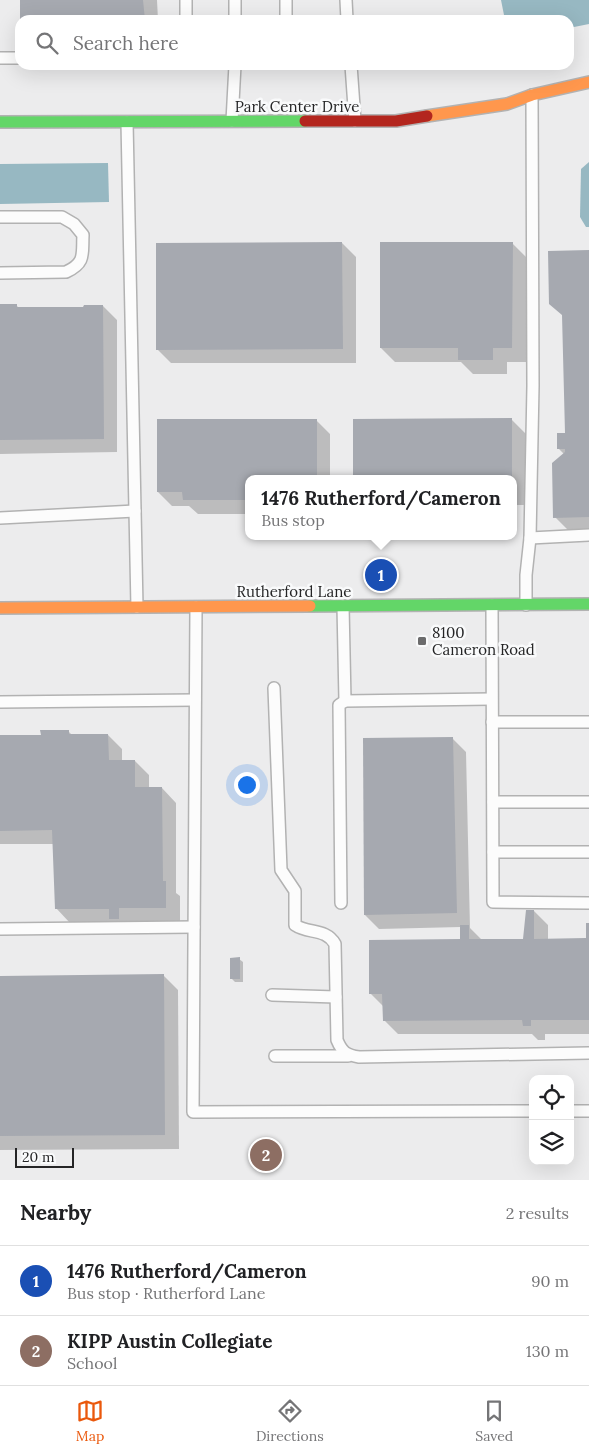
<!DOCTYPE html>
<html lang="en">
<head>
<meta charset="utf-8">
<style>
  :root { --surface:#fff; --page:#f2f2f2; --text:#202124; --muted:#757577; --line:#e0e0e0; --accent:#ea580c }
  body { margin:0; font-family:Lora,serif; background:var(--page); color:var(--text) }
  .controls { position:absolute; right:15px; bottom:15px; display:grid; overflow:hidden; border-radius:10px; box-shadow:0 5px 20px #0002 }
  .controls button { width:45px; height:45px; display:grid; place-items:center; padding:0; border:0; border-bottom:1px solid var(--line); background:var(--surface); color:var(--text); font:25px sans-serif }
  .scale { position:absolute; left:15px; bottom:12px; width:59px; box-sizing:border-box; padding-left:5px; border:2px solid #252526; border-top:0; font-size:14px; line-height:18px; white-space:nowrap; color:#252526; -webkit-text-stroke:4px #f9fafb; paint-order:stroke }
  .you { position:absolute; left:246px; top:784px; width:18px; height:18px; margin:-12px; border:4px solid #fff; border-radius:50%; background:#1a73e8; box-shadow:0 0 0 8px #1a73e833 }
  .badge { display:grid; place-items:center; width:32px; height:32px; border-radius:50%; background:var(--accent); color:#fff; font-size:16px; font-weight:700 }
  .pin { position:absolute; translate:-50% -50%; border:2px solid #fff; box-shadow:0 1px 5px #0006 }
  .popup { position:absolute; left:245px; top:475px; width:272px; height:65px; box-sizing:border-box; display:grid; place-content:center; border-radius:10px; background:var(--surface); filter:drop-shadow(0 1px 4px #0005); font-size:16px; white-space:nowrap; color:var(--muted) }
  .popup b { font-size:19px; color:var(--text) }
  .popup::after { content:''; position:absolute; left:50%; top:100%; margin-left:-10px; border:10px solid transparent; border-top-color:var(--surface) }
  .list { margin:0; padding:0; list-style:none }
  h2 { display:flex; justify-content:space-between; align-items:center; height:65px; margin:0; padding:0 20px; font-size:21px }
  h2 small { font-size:16px; font-weight:400; color:var(--muted) }
  .list li { display:grid; grid-template-columns:32px 1fr auto; gap:15px; align-items:center; box-sizing:border-box; height:70px; padding:0 20px; border-top:1px solid var(--line) }
  .list b { display:block; font-size:19px; white-space:nowrap }
  .list p { margin:0; font-size:16px; white-space:nowrap; color:var(--muted) }
  .list em { font-size:16px; font-style:normal; color:var(--muted) }
  .icon { flex:none; width:28px; height:28px; fill:none; stroke:currentColor; stroke-width:2; stroke-linecap:round; stroke-linejoin:round }
  .map { position:relative; flex:none; width:589px; height:1180px; overflow:hidden }
  .search { position:absolute; background:var(--surface); box-shadow:0 5px 20px #0002; left:15px; right:15px; top:15px; height:55px; display:flex; align-items:center; gap:12px; box-sizing:border-box; padding:0 18px; border-radius:15px; color:var(--muted); font-size:19px }
  .sheet { height:205px; background:var(--surface) }
  nav { display:flex; justify-content:space-around; align-items:center; box-sizing:border-box; height:70px; border-top:1px solid var(--line); background:var(--surface); font-size:14px; color:var(--muted) }
  nav a { display:grid; justify-items:center; gap:2px }
  nav .on { color:var(--accent) }
  .map>svg:first-child { display:block }
  .water { fill:#97b8c2 }
  .shadow { fill:#0003 }
  .building { fill:#a6a9b0 }
  .lines { fill:none; stroke-linecap:round; stroke-linejoin:round }
  .lane-casing { stroke:#b2b2b2; stroke-width:14 }
  .fast-casing { stroke:#b2b2b2; stroke-width:14 }
  .slow-casing { stroke:#b2b2b2; stroke-width:14 }
  .jam-casing { stroke:#b2b2b2; stroke-width:14 }
  .lane { stroke:#fcfcfc; stroke-width:11 }
  .fast { stroke:#63d668; stroke-width:11 }
  .slow { stroke:#ff974d; stroke-width:11 }
  .jam { stroke:#b3261e; stroke-width:11 }
  .poi-dot { fill:#6b6b6c; stroke:#f9fafb; stroke-width:2 }
  .labels { text-anchor:middle; dominant-baseline:central; stroke-width:5; stroke-linejoin:round; paint-order:stroke }
  .street-label { font-size:15px; fill:#252526; stroke:#f9fafb }
  .poi-label { font-size:15px; fill:#252526; stroke:#f9fafb; text-anchor:start }
</style>
</head>
<body>
<div class="map">
<svg width="589" height="1180" viewBox="0 0 589 1180">
  <rect width="100%" height="100%" fill="#ececed"/>
  <g class="water">
    <polygon points="501,0 589,0 589,24 569,28 569,20 505,20"/>
    <polygon points="589,162 589,227 586,227 580,217 581,169"/>
    <polygon points="108,163 109,202 0,204 0,164"/>
  </g>
  <g class="shadow">
    <polygon points="20,0 157,0 158,20 22,20"/>
    <polygon points="342,243 356,257 356,363 171,363 157,349"/>
    <polygon points="512,243 526,257 526,362 507,362 507,374 473,374 461,362 395,362 381,348"/>
    <polygon points="589,251 589,531 569,531 555,517 564,454 559,449 566,434"/>
    <polygon points="0,305 16,305 19,308 84,309 103,306 117,320 117,452 0,454"/>
    <polygon points="316,420 330,434 330,479 248,479 248,514 198,514 189,506 172,506 158,492"/>
    <polygon points="512,420 526,434 526,505 514,505 514,479 354,479"/>
    <polygon points="68,731 72,735 108,735 122,749 122,761 135,761 149,775 149,789 162,788 176,803 176,893 180,896 180,922 132,922 132,932 115,922 70,923 56,908 54,844 0,844 0,736 42,736"/>
    <polygon points="452,738 466,752 470,928 483,941 525,940 534,911 548,925 548,940 587,939 589,925 589,1034 545,1034 545,1040 538,1040 532,1034 398,1034 384,1020 384,1007 370,993 461,941 461,927 379,929 365,915"/>
    <polygon points="239,959 243,962 243,982 235,982 232,979"/>
    <polygon points="164,976 178,990 179,1149 0,1150 0,977"/>
  </g>
  <g class="building">
    <polygon points="20,0 143,0 145,20 20,20"/>
    <polygon points="342,242 343,349 156,350 156,243"/>
    <polygon points="380,242 513,242 512,348 493,348 493,360 458,360 458,348 380,348"/>
    <polygon points="589,250 589,517 553,518 552,463 565,452 565,449 557,449 557,433 565,433 562,315 549,304 548,251"/>
    <polygon points="0,304 17,304 17,307 83,307 84,305 103,305 104,439 0,440"/>
    <polygon points="512,418 512,479 353,479 353,419"/>
    <polygon points="157,419 317,419 317,479 248,479 248,500 183,500 182,492 157,492"/>
    <polygon points="40,730 69,730 69,734 108,734 109,760 135,760 135,787 162,787 163,881 166,881 166,908 119,908 119,919 109,919 109,909 55,909 52,830 0,831 0,735 41,735"/>
    <polygon points="453,737 457,913 364,915 363,738"/>
    <polygon points="526,910 534,910 534,939 586,938 586,923 589,923 589,1020 531,1020 531,1026 523,1026 522,1020 383,1021 382,994 369,994 369,940 460,939 460,925 469,925 469,939 523,939"/>
    <polygon points="240,957 240,979 230,979 230,958"/>
    <polygon points="164,974 165,1135 0,1136 0,976"/>
  </g>
  <g class="lines">
    <g class="lane-casing">
      <g id="lane">
        <polyline points="186,0 186,20"/>
        <polyline points="235,0 235,20"/>
        <polyline points="286,0 286,20"/>
        <polyline points="346,0 347,20"/>
        <polyline points="0,58 20,58"/>
        <polyline points="351,65 355,121"/>
        <polyline points="232,121 235,65"/>
        <polyline points="127,122 137,607"/>
        <path d="M0,217H62L74,224L83,235C82,254 86,263 66,272L0,273"/>
        <polyline points="0,518 135,511"/>
        <polyline points="530,538 589,535"/>
        <polyline points="492,605 493,902 589,903"/>
        <polyline points="526,605 526,575 530,538 533,386 532,95"/>
        <polyline points="343,606 345,701 491,699"/>
        <polyline points="196,607 193,1112 533,1111"/>
        <path d="M274,688L281,870L295,891V925C308,934 326,928 335,944L337,1040C342,1052 346,1055 359,1057L589,1053"/>
        <polyline points="0,702 195,700"/>
        <polyline points="492,722 589,722"/>
        <polyline points="493,802 589,802"/>
        <polyline points="493,852 589,852"/>
        <polyline points="341,903 339,705 345,701"/>
        <polyline points="0,929 194,927"/>
        <polyline points="272,995 336,997"/>
        <polyline points="275,1056 348,1056"/>
        <polyline points="570,1111 589,1111"/>
      </g>
    </g>
    <g class="fast-casing">
      <g id="fast">
        <polyline points="0,122 305,121"/>
        <polyline points="310,606 589,604"/>
      </g>
    </g>
    <g class="slow-casing">
      <g id="slow">
        <polyline points="427,116 507,104 532,95 589,82"/>
        <polyline points="0,608 310,606"/>
      </g>
    </g>
    <g class="jam-casing">
      <polyline id="jam" points="305,121 396,121 427,116"/>
    </g>
    <use href="#lane" class="lane"/>
    <use href="#fast" class="fast"/>
    <use href="#slow" class="slow"/>
    <use href="#jam" class="jam"/>
  </g>
  <rect class="poi-dot" x="417" y="636" width="10" height="10" rx="2.5"/>
  <g class="labels">
    <g class="street-label">
      <text x="297" y="106">Park Center Drive</text>
      <text x="294" y="591">Rutherford Lane</text>
    </g>
    <g class="poi-label">
      <text x="432" y="632">8100<tspan x="432" dy="17">Cameron Road</tspan></text>
    </g>
  </g>
</svg>
<div class="controls">
<button><svg class="icon" aria-label="locate" viewBox="0 0 24 24"><circle cx="12" cy="12" r="6"/><path d="M12 2v4M12 18v4M2 12h4M18 12h4"/></svg></button>
<button><svg class="icon" aria-label="layers" viewBox="0 0 24 24"><path d="M12 4l9 5-9 5-9-5zM3 14l9 5 9-5"/></svg></button>
</div>
<div class="scale">20 m</div>
<div class="you"></div>
<div class="pin badge" style="left:381px;top:575px;background:#1a4fb4">1</div>
<div class="popup"><b>1476 Rutherford/Cameron</b>Bus stop</div>
<div class="pin badge" style="left:266px;top:1155px;background:#8d6e63">2</div>
<div class="search"><svg class="icon" aria-label="search" viewBox="0 0 24 24"><circle cx="10" cy="10" r="6"/><path d="M15 15l6 6"/></svg>Search here</div>
</div>
<section class="sheet">
<h2>Nearby<small>2 results</small></h2>
<ul class="list">
<li><span class="badge" style="background:#1a4fb4">1</span><div><b>1476 Rutherford/Cameron</b><p>Bus stop · Rutherford Lane</p></div><em>90 m</em></li>
<li><span class="badge" style="background:#8d6e63">2</span><div><b>KIPP Austin Collegiate</b><p>School</p></div><em>130 m</em></li>
</ul>
</section>
<nav>
<a class="on"><svg class="icon" aria-label="map" viewBox="0 0 24 24"><path d="M3 6l6-2 6 2 6-2v14l-6 2-6-2-6 2zM9 4v14M15 6v14"/></svg>Map</a>
<a><svg class="icon" aria-label="directions" viewBox="0 0 24 24"><path d="M12 3l9 9-9 9-9-9zM9 14v-3h6M13 9l2 2-2 2"/></svg>Directions</a>
<a><svg class="icon" aria-label="saved" viewBox="0 0 24 24"><path d="M7 4h10v16l-5-4-5 4z"/></svg>Saved</a>
</nav>
</body>
</html>
